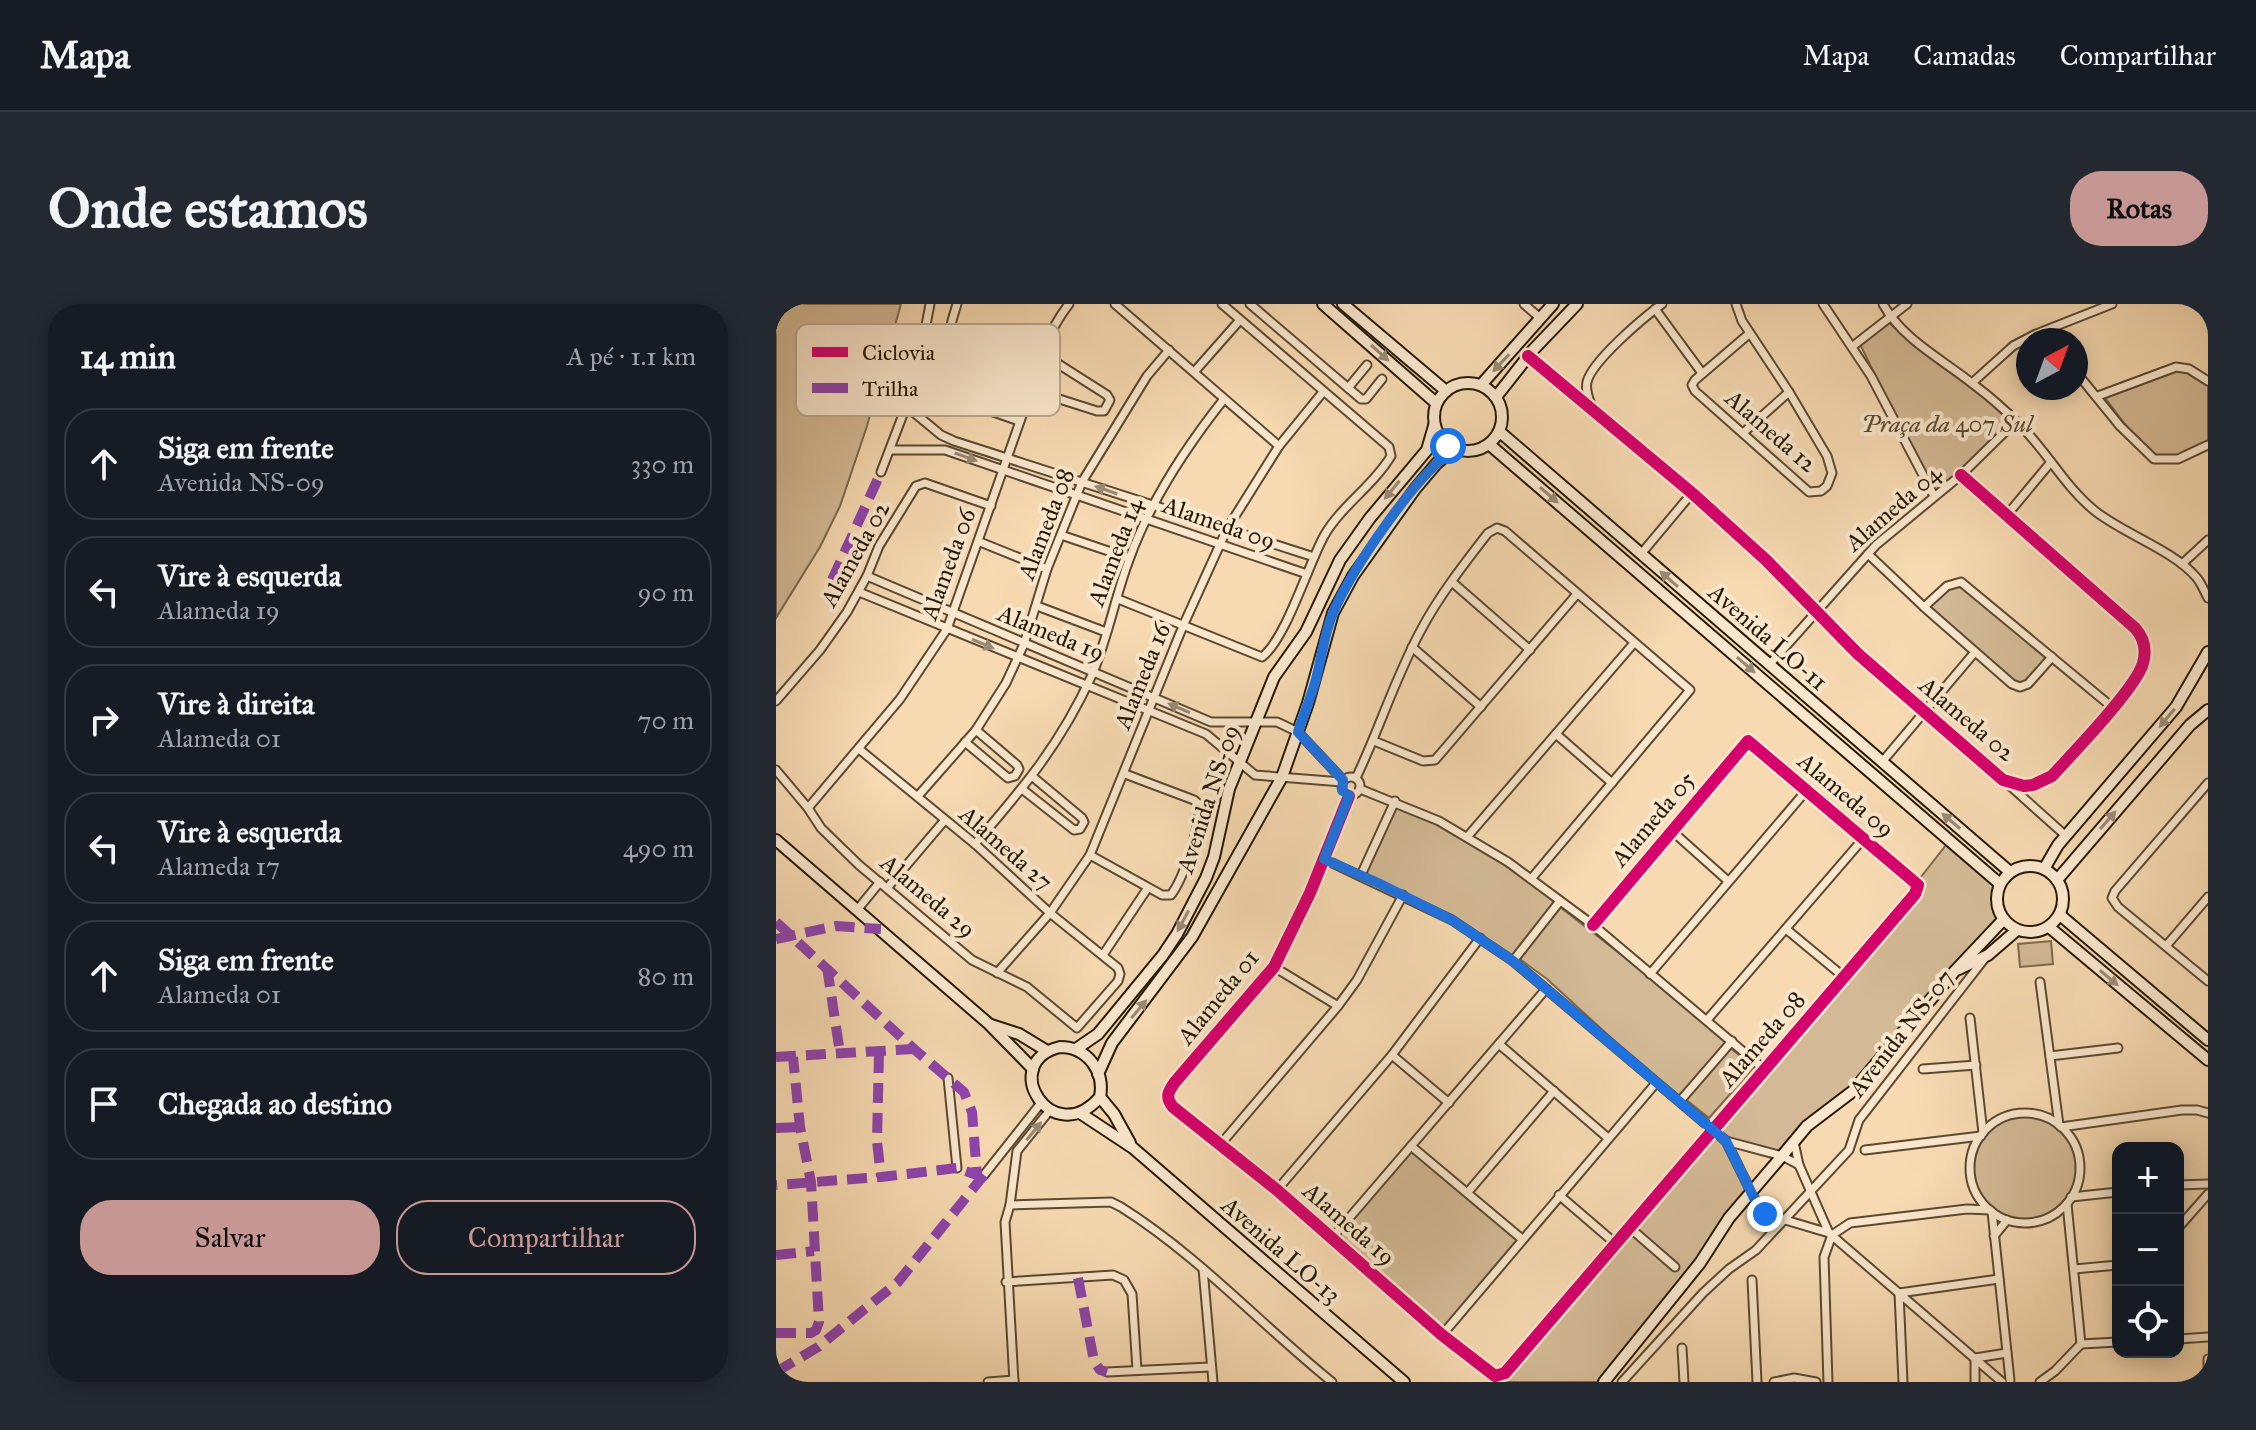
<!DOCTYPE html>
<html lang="pt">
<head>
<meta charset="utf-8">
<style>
  :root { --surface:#171b24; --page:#242831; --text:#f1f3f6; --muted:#9ea1a6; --line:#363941; --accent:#c59692 }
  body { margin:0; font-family:"IM FELL Great Primer",serif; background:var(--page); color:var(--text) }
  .controls { position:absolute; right:24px; bottom:24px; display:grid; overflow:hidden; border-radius:16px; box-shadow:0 4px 20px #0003 }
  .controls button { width:72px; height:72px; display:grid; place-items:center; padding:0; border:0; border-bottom:2px solid var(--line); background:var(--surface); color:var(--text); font:40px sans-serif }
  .compass { position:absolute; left:1240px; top:24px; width:72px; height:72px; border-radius:50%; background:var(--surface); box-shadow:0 4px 20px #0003; rotate:41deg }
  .stop { position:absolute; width:24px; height:24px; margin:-18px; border:6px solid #1a73e8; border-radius:50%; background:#fff }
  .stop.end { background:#1a73e8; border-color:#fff; box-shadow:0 2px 8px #0008 }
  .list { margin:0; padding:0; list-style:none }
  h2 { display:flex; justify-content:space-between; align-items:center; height:104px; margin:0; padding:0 32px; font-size:34px }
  h2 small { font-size:26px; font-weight:400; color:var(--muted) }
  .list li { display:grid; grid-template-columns:52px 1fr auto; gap:24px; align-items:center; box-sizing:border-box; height:112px; margin:0 16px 16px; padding:0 16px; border:2px solid var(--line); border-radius:32px }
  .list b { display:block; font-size:30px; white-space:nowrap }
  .list p { margin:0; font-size:26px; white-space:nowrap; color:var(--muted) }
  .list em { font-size:26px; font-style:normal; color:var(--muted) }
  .actions { display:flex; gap:16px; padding:24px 32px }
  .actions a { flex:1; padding:18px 0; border:2px solid var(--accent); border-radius:32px; text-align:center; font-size:28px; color:var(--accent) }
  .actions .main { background:var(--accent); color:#111 }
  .icon { flex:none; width:44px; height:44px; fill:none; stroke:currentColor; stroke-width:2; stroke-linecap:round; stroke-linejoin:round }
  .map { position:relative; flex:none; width:1432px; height:1078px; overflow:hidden; border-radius:32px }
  header { display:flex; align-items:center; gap:48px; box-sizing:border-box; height:112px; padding:0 40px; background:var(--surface); border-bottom:2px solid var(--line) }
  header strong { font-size:38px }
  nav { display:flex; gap:44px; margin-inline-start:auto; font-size:28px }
  .intro { display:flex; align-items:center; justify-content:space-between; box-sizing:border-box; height:192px; padding:0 48px }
  h1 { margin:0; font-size:56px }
  .button { padding:20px 36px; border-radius:32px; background:var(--accent); color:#111; font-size:28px; font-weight:700 }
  main { display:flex; gap:48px; padding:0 48px }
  aside { flex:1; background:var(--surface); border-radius:32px; box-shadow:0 4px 20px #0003 }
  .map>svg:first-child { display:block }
  .green { fill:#d3b995; stroke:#7c694e; stroke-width:2 }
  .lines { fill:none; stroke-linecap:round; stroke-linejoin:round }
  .street-casing { stroke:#5a4932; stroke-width:11 }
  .secondary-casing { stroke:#251908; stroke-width:14 }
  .street { stroke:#fae7cd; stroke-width:7 }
  .secondary { stroke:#fae7cd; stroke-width:10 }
  .quiet { stroke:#8e44ad; stroke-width:10; stroke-dasharray:20 10; stroke-linecap:butt }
  .cycleway-casing { stroke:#fae7cd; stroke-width:17 }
  .cycleway { stroke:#d6006c; stroke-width:12 }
  .oneway { fill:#9a8a74 }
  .route { stroke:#1a73e8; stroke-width:10 }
  .labels { text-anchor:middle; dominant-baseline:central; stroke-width:8; stroke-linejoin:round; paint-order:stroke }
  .park-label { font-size:24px; font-style:italic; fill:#594932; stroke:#fae7cd }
  .street-label { font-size:24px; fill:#251908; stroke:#fae7cd }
  .key { fill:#fae7cd; stroke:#baa992; stroke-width:2 }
  .key-label { font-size:22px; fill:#251908 }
</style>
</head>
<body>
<header>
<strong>Mapa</strong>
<nav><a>Mapa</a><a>Camadas</a><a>Compartilhar</a></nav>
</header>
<div class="intro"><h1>Onde estamos</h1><a class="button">Rotas</a></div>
<main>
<aside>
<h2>14 min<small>A pé · 1.1 km</small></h2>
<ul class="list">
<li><svg class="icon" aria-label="ahead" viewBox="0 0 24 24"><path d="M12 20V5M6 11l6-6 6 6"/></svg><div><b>Siga em frente</b><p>Avenida NS-09</p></div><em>330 m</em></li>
<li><svg class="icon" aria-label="left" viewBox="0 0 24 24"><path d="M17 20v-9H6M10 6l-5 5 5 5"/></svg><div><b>Vire à esquerda</b><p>Alameda 19</p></div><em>90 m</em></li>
<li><svg class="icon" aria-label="right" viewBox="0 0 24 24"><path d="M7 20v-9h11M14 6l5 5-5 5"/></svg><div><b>Vire à direita</b><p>Alameda 01</p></div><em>70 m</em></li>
<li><svg class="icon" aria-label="left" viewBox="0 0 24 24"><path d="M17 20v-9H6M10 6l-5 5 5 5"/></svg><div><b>Vire à esquerda</b><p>Alameda 17</p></div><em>490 m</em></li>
<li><svg class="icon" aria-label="ahead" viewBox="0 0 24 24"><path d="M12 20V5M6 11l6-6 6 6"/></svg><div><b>Siga em frente</b><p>Alameda 01</p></div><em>80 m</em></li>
<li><svg class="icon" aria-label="arrive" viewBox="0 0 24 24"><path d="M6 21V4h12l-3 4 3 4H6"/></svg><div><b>Chegada ao destino</b></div></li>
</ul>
<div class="actions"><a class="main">Salvar</a><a>Compartilhar</a></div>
</aside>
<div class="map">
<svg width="1432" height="1078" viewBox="0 0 1432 1078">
  <rect width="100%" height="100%" fill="#f7dab2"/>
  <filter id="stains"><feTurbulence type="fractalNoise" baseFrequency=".0025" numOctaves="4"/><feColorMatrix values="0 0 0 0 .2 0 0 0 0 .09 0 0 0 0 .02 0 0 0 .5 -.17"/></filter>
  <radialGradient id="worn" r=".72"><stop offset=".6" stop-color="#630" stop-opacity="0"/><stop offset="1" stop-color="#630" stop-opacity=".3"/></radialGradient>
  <g class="green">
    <polygon points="0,0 125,0 91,122 64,202 44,243 0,314"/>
    <polygon points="1111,17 1139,42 1240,117 1158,192 1083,38"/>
    <polygon points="1395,64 1413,65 1432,78 1432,140 1402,155 1378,155 1369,147 1327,91"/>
    <polygon points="1176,279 1190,281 1276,353 1252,380 1240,382 1148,303"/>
    <polygon points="619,497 716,547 784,597 755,636 784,603 956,737 952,742 978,763 933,814 908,794 904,797 771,675 741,653 737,657 704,634 585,571"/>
    <polygon points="1174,536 1224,580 1222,604 1227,616 1093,769 1006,852 951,838 975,888 830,1078 722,1078 1142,585 1141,578"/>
    <polygon points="1275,637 1277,660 1244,663 1242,640"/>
    <circle cx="1249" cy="864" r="54"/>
    <polygon points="635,842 746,935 666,1031 556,934"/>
  </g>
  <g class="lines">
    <g class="street-casing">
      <g id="street">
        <path d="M181,0C171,28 169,59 171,89L180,95L243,117"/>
        <polyline points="339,0 503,142"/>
        <polyline points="474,0 585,95 590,95 606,75"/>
        <polyline points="748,0 764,14"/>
        <polyline points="960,0 966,17 1013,88 1051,152 1056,169 1051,182 1045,187 1033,188 919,87 916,81 919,76 974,29"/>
        <polyline points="1047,0 1095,72 1158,192"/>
        <path d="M1107,0C1127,36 1166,55 1197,80C1213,92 1229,106 1243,120C1271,147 1288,182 1319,207C1348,230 1397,246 1420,273C1425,278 1428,287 1432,294"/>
        <polyline points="879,5 926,69"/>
        <polyline points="1077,42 1131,0"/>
        <path d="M752,52L916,189L990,256L1082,350L1227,476L1248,482L1257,481L1276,472C1296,450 1361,383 1367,359C1371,345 1368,334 1359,324L1185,171"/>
        <polyline points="419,67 464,16"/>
        <polyline points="1300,68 1344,122 1378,155 1402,155 1432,141"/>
        <polyline points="1196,79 1237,42 1260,30 1336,0"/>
        <polyline points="572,84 591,61"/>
        <polyline points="255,86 321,107 328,107 334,96 331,91 265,49"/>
        <polyline points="1322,92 1400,63 1413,65 1432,77"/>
        <polyline points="130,102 165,131 178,137 538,253"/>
        <path d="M816,103C813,95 809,87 811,78C816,57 867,14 886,0"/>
        <polyline points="967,129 1013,88"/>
        <polyline points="114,146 169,146 531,270"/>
        <polyline points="105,168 139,79 154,0"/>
        <polyline points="1231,211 1275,158"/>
        <polyline points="285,231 353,254"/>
        <polyline points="204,238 271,265"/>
        <polyline points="865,250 916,189"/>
        <polyline points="1092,250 1148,303 1236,380 1244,383 1252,380 1276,353"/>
        <polyline points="1406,260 1432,236"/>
        <polyline points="91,272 435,418 501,418 522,428 567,476"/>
        <polyline points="676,278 754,346"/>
        <polyline points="83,288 430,430 479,471 566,478"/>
        <path d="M342,295L486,353C510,335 532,261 548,232C565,202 597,182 615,152L613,143L446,0"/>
        <polyline points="261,302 330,328"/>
        <polyline points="1148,303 1171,282 1185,278 1336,403"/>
        <polyline points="636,343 705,403"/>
        <polyline points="993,361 1100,241 1185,171 1240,117"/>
        <polyline points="0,397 44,346 71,308 91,272 103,242 140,182 149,179 215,202"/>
        <polyline points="780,430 836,479"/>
        <polyline points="598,437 647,457 659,456 801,290"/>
        <polyline points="189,438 232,474 239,472 243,465 241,461 200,426"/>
        <polyline points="1106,458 1199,348"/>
        <polyline points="0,466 32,504 45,524 83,561 196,656 251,683 301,724 342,677 344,670 342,664 274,609 199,540 83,445"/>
        <circle cx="575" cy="482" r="9"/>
        <path d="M580,474C603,426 619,374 645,326C663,292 688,260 712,229L721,224L729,227L914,386L755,575"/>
        <polyline points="1432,479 1339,587 1336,594 1342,603 1432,677"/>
        <polyline points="1232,480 1290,532"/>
        <polyline points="246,485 298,526 304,525 308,518 306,514 257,473"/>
        <polyline points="584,485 663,517 732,558 817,621 989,766"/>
        <polyline points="142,492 200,426 230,379 248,340 271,265 306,178 371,72 393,46"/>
        <path d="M573,492L534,589L498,663L399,778C392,788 389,793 397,803L501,886L666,1031L719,1072L729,1069L1139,590L1142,581L972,437L817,621"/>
        <path d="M32,504L124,395L171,325L255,86C264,54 272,27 293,0"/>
        <polyline points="896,527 952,577"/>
        <polyline points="692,532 858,339"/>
        <path d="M199,540C248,483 284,441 316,371C332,334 339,293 353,256C374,197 410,143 448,95"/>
        <path d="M314,551L386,591H395C409,572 423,525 424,501L418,496L349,470"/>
        <polyline points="548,555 676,616 737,657 950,837 982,902 989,910 1053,929"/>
        <polyline points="585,571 619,497"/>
        <polyline points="112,583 168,517"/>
        <polyline points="81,606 104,578"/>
        <polyline points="1010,625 1068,673"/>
        <polyline points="1390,642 1432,593"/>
        <polyline points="327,651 371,585"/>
        <polyline points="737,657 784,597"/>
        <polyline points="498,663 562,702"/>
        <polyline points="221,669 274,609 314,551 407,322 451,225 503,142 547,88"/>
        <polyline points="874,670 1030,487"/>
        <polyline points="1264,678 1283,821"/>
        <polyline points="1194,714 1207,829"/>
        <polyline points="931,716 1087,535"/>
        <polyline points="723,740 832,834"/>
        <polyline points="616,751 673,799"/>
        <polyline points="1274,752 1342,744"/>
        <polyline points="1147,765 1200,761"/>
        <polyline points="172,774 181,864"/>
        <polyline points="904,797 956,737"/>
        <circle cx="1249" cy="864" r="55"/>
        <polyline points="1285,823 1406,806 1421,806 1432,809"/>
        <polyline points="950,837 1006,852 1023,861"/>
        <polyline points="1018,838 1023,861 1053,929 1226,1078"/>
        <polyline points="444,841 562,702 581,676 627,591"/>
        <polyline points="635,842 746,935"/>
        <polyline points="1089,846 1205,832"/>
        <polyline points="208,871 265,799"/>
        <polyline points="1402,881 1432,880"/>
        <polyline points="501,886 616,751 704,634"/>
        <polyline points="692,888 778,787"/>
        <polyline points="783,891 840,940"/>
        <polyline points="1295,893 1342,888"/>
        <polyline points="1291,900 1305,1040"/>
        <path d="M234,901L335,898L345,903C424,953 484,1020 556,1078"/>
        <polyline points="1216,908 1234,1076"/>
        <polyline points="853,923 899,963"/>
        <polyline points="1402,924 1432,890"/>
        <polyline points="1218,932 1231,916"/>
        <polyline points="556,934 770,685"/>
        <polyline points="427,965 437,1078"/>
        <polyline points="1298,965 1342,961"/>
        <polyline points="976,976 981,1078"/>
        <polyline points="230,978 337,971 348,976 356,990 361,1066"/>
        <polyline points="666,1031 880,779"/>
        <polyline points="1402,1035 1432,1033"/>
        <polyline points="1305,1040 1342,1038"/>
        <polyline points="906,1044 908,1078"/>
        <polyline points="331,1068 434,1063"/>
        <polyline points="212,1078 238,1076"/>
        <polyline points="238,1078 229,918 234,901 241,847 274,806"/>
        <polyline points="846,1078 927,989 953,965 980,946 1073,846 1083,816 1209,654"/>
        <polyline points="998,1078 1018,1074 1040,1078"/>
        <polyline points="1052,1078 1048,953 1056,931 1074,919 1191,905 1214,906"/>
        <polyline points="1127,1078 1123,989 1223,975"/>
        <polyline points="1199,1078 1199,1054 1231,1049"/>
        <polyline points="1264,1078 1279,1067 1305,1040"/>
        <polyline points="1432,1078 1432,1055"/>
      </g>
    </g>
    <g class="secondary-casing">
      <g id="secondary">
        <polyline points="547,0 660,99"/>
        <polyline points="567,0 670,87"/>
        <circle cx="692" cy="113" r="34"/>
        <polyline points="705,81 777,0"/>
        <polyline points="720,93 757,46 801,0"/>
        <polyline points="724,128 1234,568"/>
        <polyline points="714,141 1224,580"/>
        <polyline points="0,536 213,720 257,765"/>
        <circle cx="1254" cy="595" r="33"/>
        <polyline points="1268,565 1282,541 1400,403 1432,348"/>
        <polyline points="1281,576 1414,421 1432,406"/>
        <polyline points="1284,611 1432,736"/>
        <polyline points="1273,623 1432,756"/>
        <polyline points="1183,665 1212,651 1241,626"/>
        <polyline points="215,721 243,730 271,747"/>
        <path d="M284,743C311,743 329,767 324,793C276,848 221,758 284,743Z"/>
        <polyline points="300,745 322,730 387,651 401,630 430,574 438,553 453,485 498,373 530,328 564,256 594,214 651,146 658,122"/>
        <polyline points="322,770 336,739 416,633 506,473 532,399 557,309 577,272 639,185 661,159 678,145"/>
        <polyline points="324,793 338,810 354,839"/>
        <polyline points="304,809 357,844 628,1078"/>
        <polyline points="828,1078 924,959 953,914 1006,852 1031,822 1077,787 1178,668 1227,616"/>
      </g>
    </g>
    <use href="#street" class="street"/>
    <use href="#secondary" class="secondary"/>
    <g class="quiet">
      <polyline points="56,276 105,168"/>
      <polyline points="0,618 138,745 188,788 196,808 201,871 181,864 105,873 0,881"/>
      <polyline points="0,635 60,622 105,625"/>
      <polyline points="51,663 64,749"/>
      <polyline points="103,749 101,837 105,873"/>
      <polyline points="0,753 138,745"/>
      <polyline points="0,824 24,823"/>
      <polyline points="0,951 38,947"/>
      <polyline points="302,974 318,1057 324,1066 331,1068"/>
      <polyline points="0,1029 35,1029 40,1026 43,1018 35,878 24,823 17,753"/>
      <polyline points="0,1068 42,1043 122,978 208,871"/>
    </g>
    <g class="cycleway-casing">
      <g id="cycleway">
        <path d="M752,52L916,189L990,256L1082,350L1227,476L1248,482L1257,481L1276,472C1296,450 1361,383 1367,359C1371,345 1368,334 1359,324L1185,171"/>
        <path d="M573,492L534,589L498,663L399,778C392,788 389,793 397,803L501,886L666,1031L719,1072L729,1069L1139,590L1142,581L972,437L817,621"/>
      </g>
    </g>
    <use href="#cycleway" class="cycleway"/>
  </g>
  <defs><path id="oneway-solid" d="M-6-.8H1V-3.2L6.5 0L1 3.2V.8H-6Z" transform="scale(2)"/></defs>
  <g class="oneway">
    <use href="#oneway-solid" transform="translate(604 49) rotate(42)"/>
    <use href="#oneway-solid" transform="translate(725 59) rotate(133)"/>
    <use href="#oneway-solid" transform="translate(190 153) rotate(20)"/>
    <use href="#oneway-solid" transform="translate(330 186) rotate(-161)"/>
    <use href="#oneway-solid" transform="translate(616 186) rotate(129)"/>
    <use href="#oneway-solid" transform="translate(773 191) rotate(41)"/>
    <use href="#oneway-solid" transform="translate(893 275) rotate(-139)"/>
    <use href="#oneway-solid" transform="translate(207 340) rotate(23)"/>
    <use href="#oneway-solid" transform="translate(970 361) rotate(41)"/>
    <use href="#oneway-solid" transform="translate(403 404) rotate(-157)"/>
    <use href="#oneway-solid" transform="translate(1391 414) rotate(130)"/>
    <use href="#oneway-solid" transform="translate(1332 516) rotate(-49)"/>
    <use href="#oneway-solid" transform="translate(1175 517) rotate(-140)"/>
    <use href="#oneway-solid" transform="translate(407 617) rotate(118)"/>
    <use href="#oneway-solid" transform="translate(1333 674) rotate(40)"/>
    <use href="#oneway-solid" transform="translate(363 705) rotate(-50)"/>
    <use href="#oneway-solid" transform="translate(258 827) rotate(-51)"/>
  </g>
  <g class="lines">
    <path class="route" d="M672,142L678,145C639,172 576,265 557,309C548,330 546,353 540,375C535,393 528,410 522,428L567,476L566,486L573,492L548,555L602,579L676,616L737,657L950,837L982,902L989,910"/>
  </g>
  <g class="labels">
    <g class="park-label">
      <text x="1171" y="120">Praça da 407 Sul</text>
    </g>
    <g class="street-label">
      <text transform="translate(995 127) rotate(41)">Alameda 12</text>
      <text transform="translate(1117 204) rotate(-41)">Alameda 04</text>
      <text transform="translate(443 219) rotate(19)">Alameda 09</text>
      <text transform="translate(270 220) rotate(-69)">Alameda 08</text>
      <text transform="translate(339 248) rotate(-69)">Alameda 14</text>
      <text transform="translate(79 250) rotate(-61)">Alameda 02</text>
      <text transform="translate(172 260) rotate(-70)">Alameda 06</text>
      <text transform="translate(275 329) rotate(22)">Alameda 19</text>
      <text transform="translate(992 333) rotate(41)">Avenida LO-11</text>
      <text transform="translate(366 372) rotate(-68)">Alameda 16</text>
      <text transform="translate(1191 415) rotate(40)">Alameda 02</text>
      <text transform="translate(1070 491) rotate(40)">Alameda 09</text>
      <text transform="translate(432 495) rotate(-72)">Avenida NS-09</text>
      <text transform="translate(877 515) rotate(-50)">Alameda 05</text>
      <text transform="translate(230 544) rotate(41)">Alameda 27</text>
      <text transform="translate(152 592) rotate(40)">Alameda 29</text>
      <text transform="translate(442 693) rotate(-51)">Alameda 01</text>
      <text transform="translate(1125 729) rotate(-52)">Avenida NS-07</text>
      <text transform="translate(986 735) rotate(-49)">Alameda 08</text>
      <text transform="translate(573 920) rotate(41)">Alameda 19</text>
      <text transform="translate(505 946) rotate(41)">Avenida LO-13</text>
    </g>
  </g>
  <rect x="20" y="20" width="264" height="92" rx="12" class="key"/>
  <rect x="36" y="43" width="36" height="10" fill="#d6006c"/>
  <rect x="36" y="79" width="36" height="10" fill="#8e44ad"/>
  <g class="key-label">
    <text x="86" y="56">Ciclovia</text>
    <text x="86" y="92">Trilha</text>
  </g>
  <rect width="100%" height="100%" filter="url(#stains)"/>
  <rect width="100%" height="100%" fill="url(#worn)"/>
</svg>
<div class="controls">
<button>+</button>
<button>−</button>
<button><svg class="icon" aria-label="locate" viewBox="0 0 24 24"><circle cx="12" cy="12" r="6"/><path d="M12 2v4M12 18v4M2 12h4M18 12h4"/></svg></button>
</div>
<svg class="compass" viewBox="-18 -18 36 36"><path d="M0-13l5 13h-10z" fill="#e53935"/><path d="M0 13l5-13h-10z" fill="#9ea1a6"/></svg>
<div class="stop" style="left:672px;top:142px"></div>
<div class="stop end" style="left:989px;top:910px"></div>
</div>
</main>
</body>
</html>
